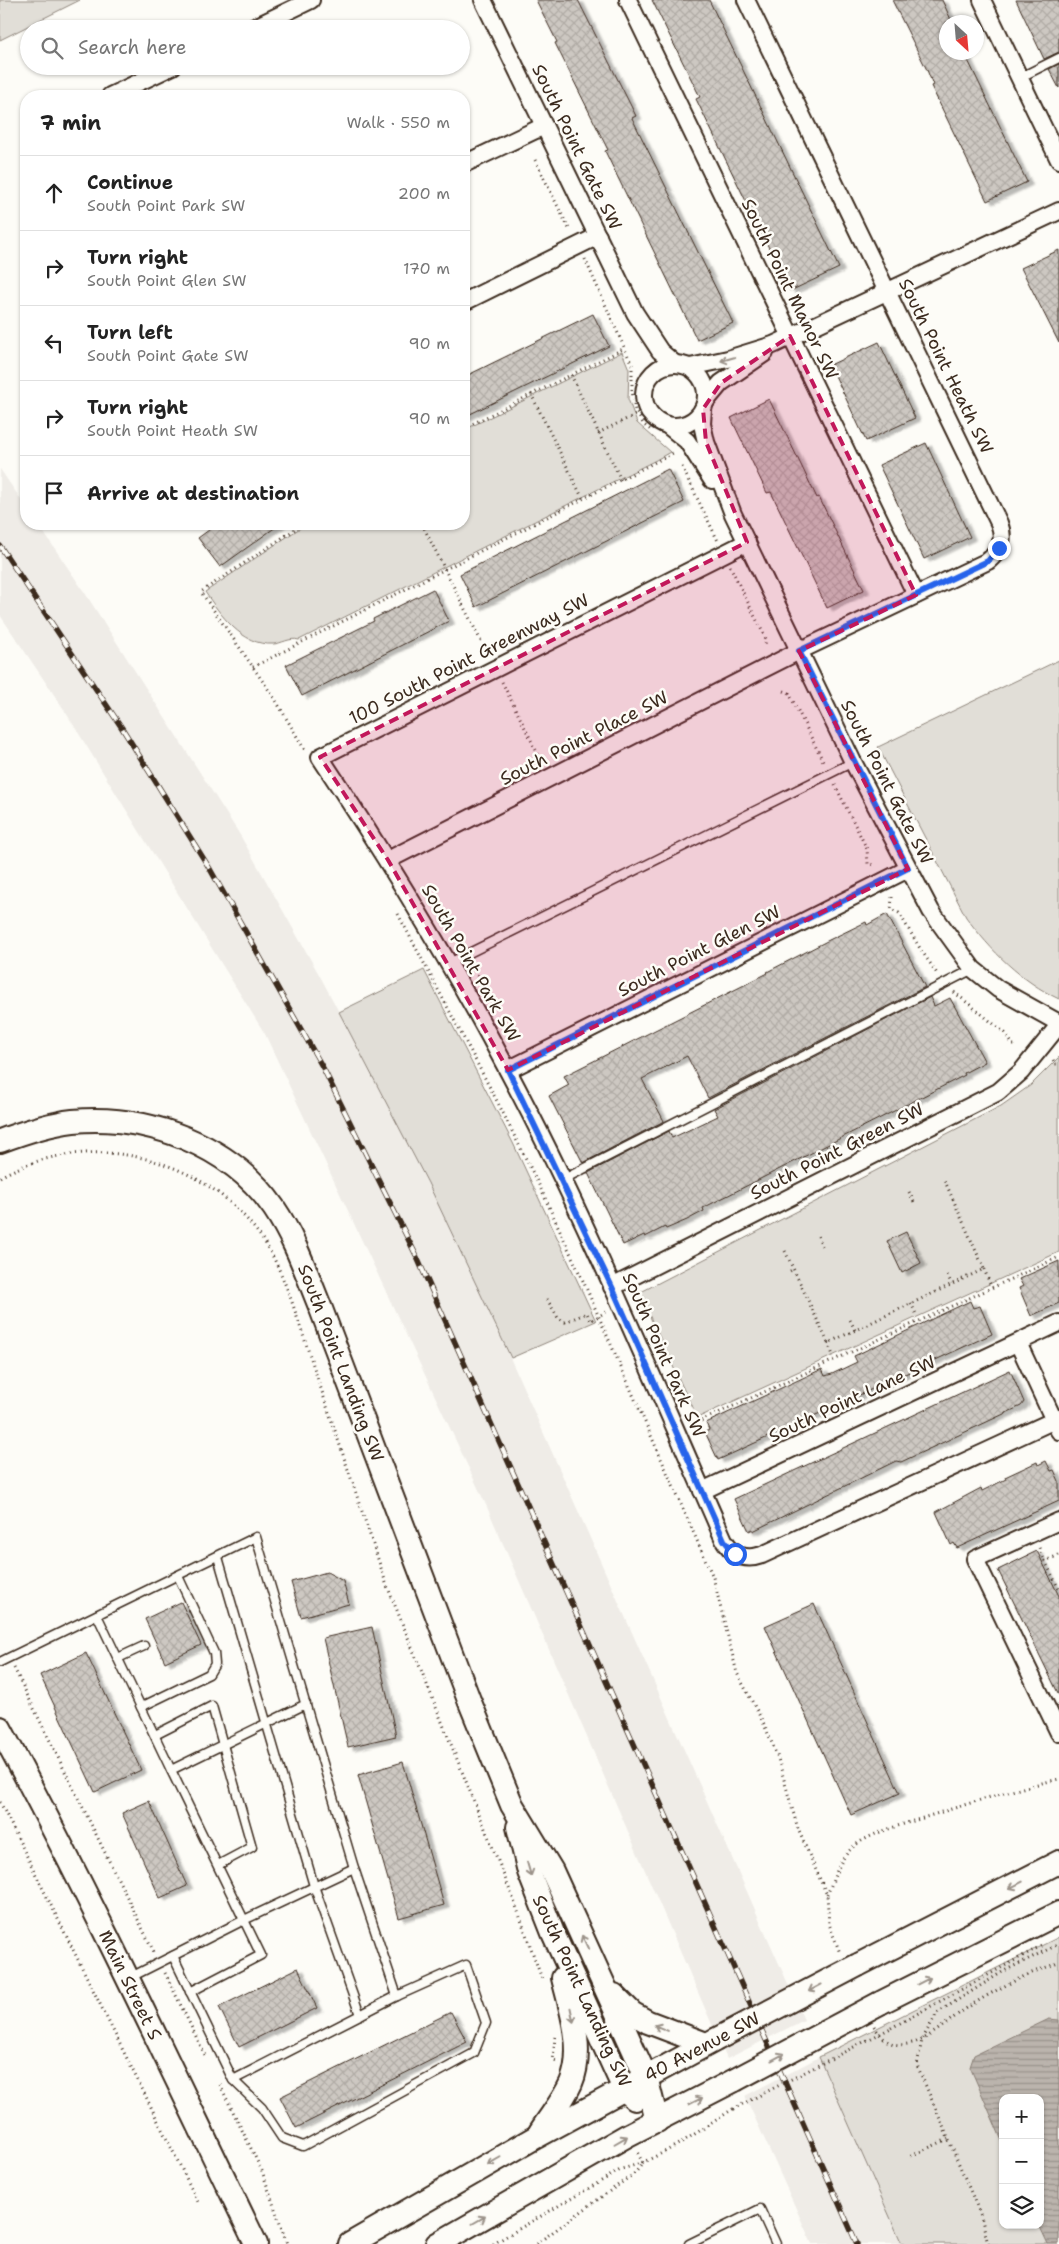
<!DOCTYPE html>
<html lang="en">
<head>
<meta charset="utf-8">
<style>
  :root { --surface:#fff; --page:#f6f6f6; --text:#222; --muted:#767676; --line:#e0e0e0 }
  body { margin:0; font-family:"Shantell Sans",sans-serif; background:var(--page); color:var(--text) }
  .controls { position:absolute; right:15px; bottom:15px; display:grid; overflow:hidden; border-radius:10px; box-shadow:0 1px 4px #0004 }
  .controls button { width:45px; height:45px; display:grid; place-items:center; padding:0; border:0; border-bottom:1px solid var(--line); background:var(--surface); color:var(--text); font:25px sans-serif }
  .compass { position:absolute; left:939px; top:15px; width:45px; height:45px; border-radius:50%; background:var(--surface); box-shadow:0 1px 4px #0004; rotate:154deg }
  .stop { position:absolute; width:15px; height:15px; margin:-11px; border:4px solid #2563eb; border-radius:50%; background:#fff }
  .stop.end { background:#2563eb; border-color:#fff; box-shadow:0 1px 5px #0008 }
  .list { margin:0; padding:0; list-style:none }
  h2 { display:flex; justify-content:space-between; align-items:center; height:65px; margin:0; padding:0 20px; font-size:21px }
  h2 small { font-size:16px; font-weight:400; color:var(--muted) }
  .list li { display:grid; grid-template-columns:32px 1fr auto; gap:15px; align-items:center; box-sizing:border-box; height:75px; padding:0 20px; border-top:1px solid var(--line) }
  .list b { display:block; font-size:19px; white-space:nowrap }
  .list p { margin:0; font-size:16px; white-space:nowrap; color:var(--muted) }
  .list em { font-size:16px; font-style:normal; color:var(--muted) }
  .icon { flex:none; width:28px; height:28px; fill:none; stroke:currentColor; stroke-width:2; stroke-linecap:round; stroke-linejoin:round }
  .map { position:relative; flex:none; width:1059px; height:2244px; overflow:hidden }
  .search { position:absolute; background:var(--surface); box-shadow:0 1px 4px #0004; left:20px; top:20px; width:450px; height:55px; display:flex; align-items:center; gap:12px; box-sizing:border-box; padding:0 18px; border-radius:28px; color:var(--muted); font-size:19px }
  .panel { position:absolute; background:var(--surface); box-shadow:0 1px 4px #0004; left:20px; top:90px; width:450px; height:440px; border-radius:20px }
  .map>svg:first-child { display:block }
  .built { fill:#efece7 }
  .green { fill:#e1ded7; stroke:#8e847a; fill-rule:evenodd }
  .water { fill:url(#water-rules); stroke:#887d74 }
  .building { fill:url(#building-cross-hatch); stroke:#3b2a1e; filter:url(#shadow) }
  .lines { fill:none; stroke-linecap:round; stroke-linejoin:round }
  .lane-casing { stroke:#3b2a1e; stroke-width:11 }
  .street-casing { stroke:#3b2a1e; stroke-width:20 }
  .secondary-casing { stroke:#3b2a1e; stroke-width:26 }
  .path { stroke:#3b2a1e; stroke-width:3; stroke-dasharray:1 4; stroke-linecap:butt }
  .lane { stroke:#fdfcf7; stroke-width:8 }
  .street { stroke:#fdfcf7; stroke-width:16 }
  .secondary { stroke:#fdfcf7; stroke-width:22 }
  .rail-casing { stroke:#3b2a1e; stroke-width:5.5 }
  .rail { stroke:#fdfcf7; stroke-width:4; stroke-dasharray:11; stroke-linecap:butt }
  .secondary-bridge-casing { stroke:#3b2a1e; stroke-width:26; stroke-linecap:butt }
  .path-bridge { stroke:#3b2a1e; stroke-width:3; stroke-dasharray:1 4; stroke-linecap:butt }
  .secondary-bridge { stroke:#fdfcf7; stroke-width:22 }
  .oneway { stroke:#9c938a }
  .route { stroke:#2563eb; stroke-width:6 }
  .marked { fill:#c2185b; fill-opacity:0.2; stroke:#c2185b; stroke-width:4; stroke-dasharray:10 6; stroke-linejoin:round }
  .labels { text-anchor:middle; dominant-baseline:central; stroke-width:5; stroke-linejoin:round; paint-order:stroke }
  .street-label { font-size:18px; fill:#3b2a1e; stroke:#fdfcf7 }
</style>
</head>
<body>
<div class="map">
<svg width="1059" height="2244" viewBox="0 0 1059 2244">
  <defs>
    <pattern id="water-rules" width="6" height="5" patternUnits="userSpaceOnUse" patternTransform="scale(1.25)"><rect width="6" height="5" fill="#bbb4ad"/><path d="M0 2.5h6" fill="none" stroke="#99938c"/></pattern>
    <pattern id="building-cross-hatch" width="8" height="8" patternUnits="userSpaceOnUse" patternTransform="scale(1.25)"><rect width="8" height="8" fill="#cdc8c2"/><path d="M0 0l8 8M0 8l8-8" fill="none" stroke="#b1aca6"/></pattern>
    <filter id="shadow"><feDropShadow dx="5.5" dy="3" stdDeviation="1" flood-color="#0004"/></filter>
  </defs>
  <rect width="100%" height="100%" fill="#fdfcf7"/>
  <filter id="ink" filterUnits="userSpaceOnUse"><feTurbulence type="fractalNoise" baseFrequency=".02" numOctaves="2"/><feDisplacementMap in="SourceGraphic" scale="10" xChannelSelector="R" yChannelSelector="G"/><feConvolveMatrix kernelMatrix="1 2 1 2 8 2 1 2 1" color-interpolation-filters="sRGB"/></filter>
  <g filter="url(#ink)">
    <g class="built">
      <polygon points="0,469 26,507 26,524 38,524 85,593 240,835 321,978 401,1129 476,1281 804,2020 727,2059 487,1507 265,1034 63,708 0,615"/>
      <polygon points="819,2057 902,2244 812,2244 745,2096"/>
    </g>
    <g class="green">
      <polygon points="0,0 80,0 0,40"/>
      <path d="M622,352L629,369L628,399L637,423L670,452L656,460L299,640C290,637 281,644 273,644C242,646 220,614 205,592L306,524H464V430Z"/>
      <path d="M1059,660V999C1021,981 991,951 966,917L878,747Z"/>
      <polygon points="424,970 513,1143 596,1321 511,1358 428,1183 339,1012"/>
      <polygon points="1059,1057 1059,1252 697,1418 639,1293 1001,1106 1031,1085"/>
      <path d="M1059,1937V2244H902L819,2057ZM1003,2098H1040V2225H1003Z"/>
    </g>
    <polygon class="water" points="1049,2019 1059,2020 1059,2244 1048,2244 1039,2225 1040,2098 1003,2098 1003,2143 970,2067 974,2055"/>
    <g class="building">
      <polygon points="536,0 578,0 636,116 632,118 733,323 697,340 605,151 608,150 555,43 557,42"/>
      <polygon points="652,0 709,0 839,268 790,291 696,99 700,97"/>
      <polygon points="892,0 942,0 952,22 946,22 946,52 964,52 1027,182 987,201 931,86 933,85 927,70"/>
      <polygon points="1016,0 1059,0 1059,52 1044,59"/>
      <polygon points="1059,64 1059,88 1049,69"/>
      <polygon points="1059,250 1059,343 1021,268"/>
      <polygon points="593,314 609,346 464,417 464,377"/>
      <polygon points="879,342 915,418 866,441 830,365"/>
      <polygon points="769,399 817,498 819,497 864,590 827,608 771,492 767,493 731,418"/>
      <polygon points="926,443 970,537 924,559 879,465"/>
      <polygon points="668,469 684,502 476,607 460,574"/>
      <polygon points="217,524 280,524 220,567 198,538"/>
      <polygon points="433,589 449,621 302,696 286,665 374,621 373,619"/>
      <polygon points="887,914 925,987 708,1098 687,1056 658,1071 642,1079 664,1121 583,1163 549,1096 569,1085 564,1076 768,973 767,972 829,940 866,922 867,925"/>
      <polygon points="930,997 934,1006 950,998 985,1062 964,1073 965,1075 703,1208 704,1211 687,1220 666,1229 665,1227 645,1237 644,1235 623,1245 588,1173 669,1131 672,1138 718,1116 714,1109"/>
      <polygon points="906,1232 921,1263 902,1273 887,1241"/>
      <polygon points="1059,1261 1059,1303 1031,1316 1019,1288 1023,1286 1019,1279"/>
      <polygon points="970,1301 973,1308 980,1306 992,1334 718,1460 705,1432 709,1430 706,1423 822,1369 825,1376 832,1374 857,1362 854,1356"/>
      <polygon points="1010,1370 1024,1402 1021,1406 901,1462 896,1461 753,1531 753,1529 749,1531 734,1499"/>
      <polygon points="1046,1461 1051,1471 1054,1470 1059,1481 1059,1501 957,1548 954,1543 951,1545 936,1512 981,1488 982,1491 1006,1479 1005,1477 1037,1462 1038,1465"/>
      <polygon points="1037,1551 1059,1596 1059,1695 998,1570"/>
      <polygon points="327,1572 343,1581 349,1604 301,1617 291,1582"/>
      <polygon points="181,1602 201,1645 165,1662 145,1619"/>
      <polygon points="814,1604 900,1793 851,1815 765,1626"/>
      <polygon points="372,1627 396,1736 348,1747 323,1638"/>
      <polygon points="86,1653 141,1770 95,1792 40,1675"/>
      <polygon points="403,1762 444,1905 399,1918 358,1775"/>
      <polygon points="149,1801 187,1886 160,1898 122,1813"/>
      <polygon points="298,1968 317,2008 239,2047 219,2007"/>
      <polygon points="451,2012 467,2042 296,2128 280,2097"/>
    </g>
    <g class="lines">
      <g class="lane-casing">
        <g id="lane">
          <polyline points="1019,78 1059,58"/>
          <polyline points="449,963 853,762"/>
          <polyline points="562,1180 973,969"/>
          <polyline points="218,1557 314,1886 360,2015"/>
          <polyline points="97,1615 171,1770"/>
          <polyline points="118,1658 144,1646"/>
          <polyline points="0,1662 256,1537 354,1868 397,1996"/>
          <polyline points="141,1707 209,1674 215,1664 214,1653 178,1576"/>
          <polyline points="155,1735 212,1706 252,1847 218,1865"/>
          <polyline points="173,1956 233,2080"/>
          <polygon points="466,1965 486,2023 474,2053 303,2146 282,2138 262,2108 233,2080 397,1996"/>
          <polyline points="129,1978 244,1920 354,1868"/>
          <polyline points="190,1992 261,1955 171,1770 306,1704"/>
          <polyline points="689,2244 760,2209 776,2244"/>
        </g>
      </g>
      <g class="street-casing">
        <g id="street">
          <polyline points="483,0 635,313 660,351 675,364"/>
          <polyline points="628,0 916,595"/>
          <polyline points="982,0 1059,160"/>
          <polyline points="251,29 311,0"/>
          <polyline points="110,96 173,66"/>
          <polyline points="464,164 544,126"/>
          <polyline points="464,302 598,236"/>
          <circle cx="675" cy="395" r="31"/>
          <polyline points="690,367 728,359 773,345 1059,211"/>
          <polyline points="706,401 721,383 765,353"/>
          <polyline points="703,409 702,424 706,442 733,514 853,762 931,911 973,969 998,989 1059,1023"/>
          <polyline points="667,425 687,441 712,480"/>
          <path d="M747,542L320,757C387,858 450,961 507,1069C588,1221 654,1382 724,1540C733,1555 745,1561 762,1555L1059,1418"/>
          <path d="M388,860L799,651L988,561C1001,550 1005,538 999,523L746,0"/>
          <polyline points="508,1070 908,869"/>
          <polyline points="612,1287 998,1092 1021,1072 1059,1025"/>
          <polyline points="1018,1343 1059,1431"/>
          <polyline points="702,1491 1059,1323"/>
          <polyline points="1059,1521 975,1559 1059,1733"/>
        </g>
      </g>
      <g class="secondary-casing">
        <g id="secondary">
          <path d="M0,1141C24,1132 48,1124 73,1121C148,1114 231,1145 274,1208C295,1239 307,1275 321,1309L469,1700L512,1805L552,1871L646,2077L657,2121"/>
          <path d="M0,1728C91,1897 172,2071 256,2244"/>
          <polyline points="518,1827 529,1872 553,1933 624,2089 635,2099"/>
          <polyline points="858,1965 1059,1862"/>
          <polyline points="614,1995 632,2013 648,2022 706,2044"/>
          <polyline points="880,2003 1059,1913"/>
          <path d="M540,2132C550,2116 563,2101 571,2083C585,2050 571,2011 563,1978"/>
          <polyline points="350,2244 536,2137 715,2040"/>
          <polyline points="437,2244 628,2135 735,2080"/>
        </g>
      </g>
      <g class="path">
        <polyline points="535,160 570,231"/>
        <polyline points="585,259 632,365 632,391 635,410 644,425 652,431"/>
        <polyline points="571,375 621,480"/>
        <polyline points="531,394 583,499"/>
        <polyline points="464,428 625,348"/>
        <polyline points="598,433 637,414"/>
        <polyline points="682,467 718,541"/>
        <polyline points="303,524 201,592 275,699 306,752"/>
        <polyline points="422,524 488,655"/>
        <polyline points="730,566 766,639 765,645"/>
        <polyline points="253,667 675,452"/>
        <polyline points="502,682 542,762"/>
        <polyline points="784,691 789,693 824,763"/>
        <polyline points="835,785 867,849 868,864 875,865"/>
        <polyline points="892,897 891,909 899,913 921,950 938,975"/>
        <polyline points="398,914 496,1099 540,1187 584,1283 713,1577 737,1673 764,1724 777,1755 798,1829 827,1895 829,1924 840,1953"/>
        <polyline points="473,966 495,1008"/>
        <polyline points="954,992 1005,1033 1013,1045 1016,1045"/>
        <polyline points="1053,1060 1055,1064 1059,1064"/>
        <path d="M0,1177C89,1128 206,1155 263,1240C276,1259 284,1281 292,1302L386,1583L515,1903L543,1982"/>
        <polyline points="909,1192 914,1202"/>
        <polyline points="818,1236 822,1246"/>
        <polyline points="785,1251 828,1343 984,1269 943,1177"/>
        <polyline points="984,1269 990,1284"/>
        <polyline points="790,1271 794,1269"/>
        <polyline points="947,1275 952,1284"/>
        <polyline points="547,1299 558,1318 565,1322 587,1313 590,1321 606,1312"/>
        <polyline points="911,1303 917,1316"/>
        <polyline points="850,1320 855,1330"/>
        <polyline points="828,1343 833,1355"/>
        <polyline points="692,1425 1059,1257"/>
        <polyline points="1039,1548 1045,1561"/>
        <polyline points="1059,1555 1045,1561 1059,1589"/>
        <polyline points="14,1668 154,1952"/>
        <polyline points="0,1802 199,2204"/>
        <path d="M827,1895C834,1879 839,1860 852,1848C868,1833 905,1824 926,1817C970,1803 1014,1789 1059,1779"/>
        <polyline points="165,1973 206,2057"/>
        <path d="M874,2026C884,2042 893,2048 912,2043C931,2039 952,2017 970,2006C997,1989 1029,1972 1059,1963"/>
        <polyline points="891,2028 1041,1946"/>
        <polyline points="555,2037 553,2060 557,2061"/>
        <polyline points="220,2085 262,2171 287,2244"/>
        <polyline points="911,2156 948,2139"/>
        <path d="M493,2244L622,2169C663,2158 697,2132 733,2109"/>
        <polyline points="536,2244 635,2173 643,2163 637,2152"/>
        <polyline points="988,2244 981,2216 917,2065 922,2040 937,2013 1004,1971 1059,1944"/>
      </g>
      <use href="#lane" class="lane"/>
      <use href="#street" class="street"/>
      <use href="#secondary" class="secondary"/>
      <g class="rail-casing">
        <polyline id="rail" points="0,546 122,728 210,869 323,1068 416,1255 857,2244"/>
      </g>
      <use href="#rail" class="rail"/>
      <g class="secondary-bridge-casing">
        <g id="secondary-bridge">
          <polyline points="715,2040 858,1965"/>
          <polyline points="735,2080 880,2003"/>
        </g>
      </g>
      <polyline class="path-bridge" points="733,2109 891,2028"/>
      <use href="#secondary-bridge" class="secondary-bridge"/>
    </g>
    <defs><path id="oneway-shaft" d="M-6 0H5M1.5-3L5.5 0L1.5 3" fill="none" stroke-width="1.6" stroke-linecap="round" stroke-linejoin="round" transform="scale(1.25)"/></defs>
    <g class="oneway">
      <use href="#oneway-shaft" transform="translate(728 359) rotate(164)"/>
      <use href="#oneway-shaft" transform="translate(529 1869) rotate(74)"/>
      <use href="#oneway-shaft" transform="translate(1016 1885) rotate(153)"/>
      <use href="#oneway-shaft" transform="translate(585 1942) rotate(-115)"/>
      <use href="#oneway-shaft" transform="translate(924 1981) rotate(-27)"/>
      <use href="#oneway-shaft" transform="translate(815 1988) rotate(152)"/>
      <use href="#oneway-shaft" transform="translate(572 2015) rotate(78)"/>
      <use href="#oneway-shaft" transform="translate(661 2028) rotate(-157)"/>
      <use href="#oneway-shaft" transform="translate(778 2057) rotate(-28)"/>
      <use href="#oneway-shaft" transform="translate(696 2101) rotate(-27)"/>
      <use href="#oneway-shaft" transform="translate(621 2140) rotate(-30)"/>
      <use href="#oneway-shaft" transform="translate(494 2161) rotate(150)"/>
      <use href="#oneway-shaft" transform="translate(479 2220) rotate(-30)"/>
    </g>
  </g>
  <g class="lines" filter="url(#ink)">
    <polyline class="route" points="735,1554 724,1540 612,1287 508,1070 908,868 799,651 988,561 999,548"/>
  </g>
  <path class="marked" d="M790,336L916,595L799,651L908,869L508,1070L388,860L320,757L747,542L706,442L703,409L721,383Z"/>
  <g class="labels">
    <g class="street-label">
      <text transform="translate(577 147) rotate(64)">South Point Gate SW</text>
      <text transform="translate(790 289) rotate(64)">South Point Manor SW</text>
      <text transform="translate(946 366) rotate(64)">South Point Heath SW</text>
      <text transform="translate(469 659) rotate(-27)">100 South Point Greenway SW</text>
      <text transform="translate(584 738) rotate(-27)">South Point Place SW</text>
      <text transform="translate(887 782) rotate(63)">South Point Gate SW</text>
      <text transform="translate(699 951) rotate(-27)">South Point Glen SW</text>
      <text transform="translate(471 963) rotate(60)">South Point Park SW</text>
      <text transform="translate(837 1151) rotate(-27)">South Point Green SW</text>
      <text transform="translate(664 1355) rotate(66)">South Point Park SW</text>
      <text transform="translate(341 1363) rotate(69)">South Point Landing SW</text>
      <text transform="translate(852 1399) rotate(-25)">South Point Lane SW</text>
      <text transform="translate(130 1985) rotate(64)">Main Street S</text>
      <text transform="translate(582 1991) rotate(65)">South Point Landing SW</text>
      <text transform="translate(702 2047) rotate(-28)">40 Avenue SW</text>
    </g>
  </g>
</svg>
<div class="controls">
<button>+</button>
<button>−</button>
<button><svg class="icon" aria-label="layers" viewBox="0 0 24 24"><path d="M12 4l9 5-9 5-9-5zM3 14l9 5 9-5"/></svg></button>
</div>
<svg class="compass" viewBox="-18 -18 36 36"><path d="M0-13l5 13h-10z" fill="#e53935"/><path d="M0 13l5-13h-10z" fill="#767676"/></svg>
<div class="stop" style="left:735px;top:1554px"></div>
<div class="stop end" style="left:999px;top:548px"></div>
<div class="search"><svg class="icon" aria-label="search" viewBox="0 0 24 24"><circle cx="10" cy="10" r="6"/><path d="M15 15l6 6"/></svg>Search here</div>
<section class="panel">
<h2>7 min<small>Walk · 550 m</small></h2>
<ul class="list">
<li><svg class="icon" aria-label="ahead" viewBox="0 0 24 24"><path d="M12 20V5M6 11l6-6 6 6"/></svg><div><b>Continue</b><p>South Point Park SW</p></div><em>200 m</em></li>
<li><svg class="icon" aria-label="right" viewBox="0 0 24 24"><path d="M7 20v-9h11M14 6l5 5-5 5"/></svg><div><b>Turn right</b><p>South Point Glen SW</p></div><em>170 m</em></li>
<li><svg class="icon" aria-label="left" viewBox="0 0 24 24"><path d="M17 20v-9H6M10 6l-5 5 5 5"/></svg><div><b>Turn left</b><p>South Point Gate SW</p></div><em>90 m</em></li>
<li><svg class="icon" aria-label="right" viewBox="0 0 24 24"><path d="M7 20v-9h11M14 6l5 5-5 5"/></svg><div><b>Turn right</b><p>South Point Heath SW</p></div><em>90 m</em></li>
<li><svg class="icon" aria-label="arrive" viewBox="0 0 24 24"><path d="M6 21V4h12l-3 4 3 4H6"/></svg><div><b>Arrive at destination</b></div></li>
</ul>
</section>
</div>
</body>
</html>
